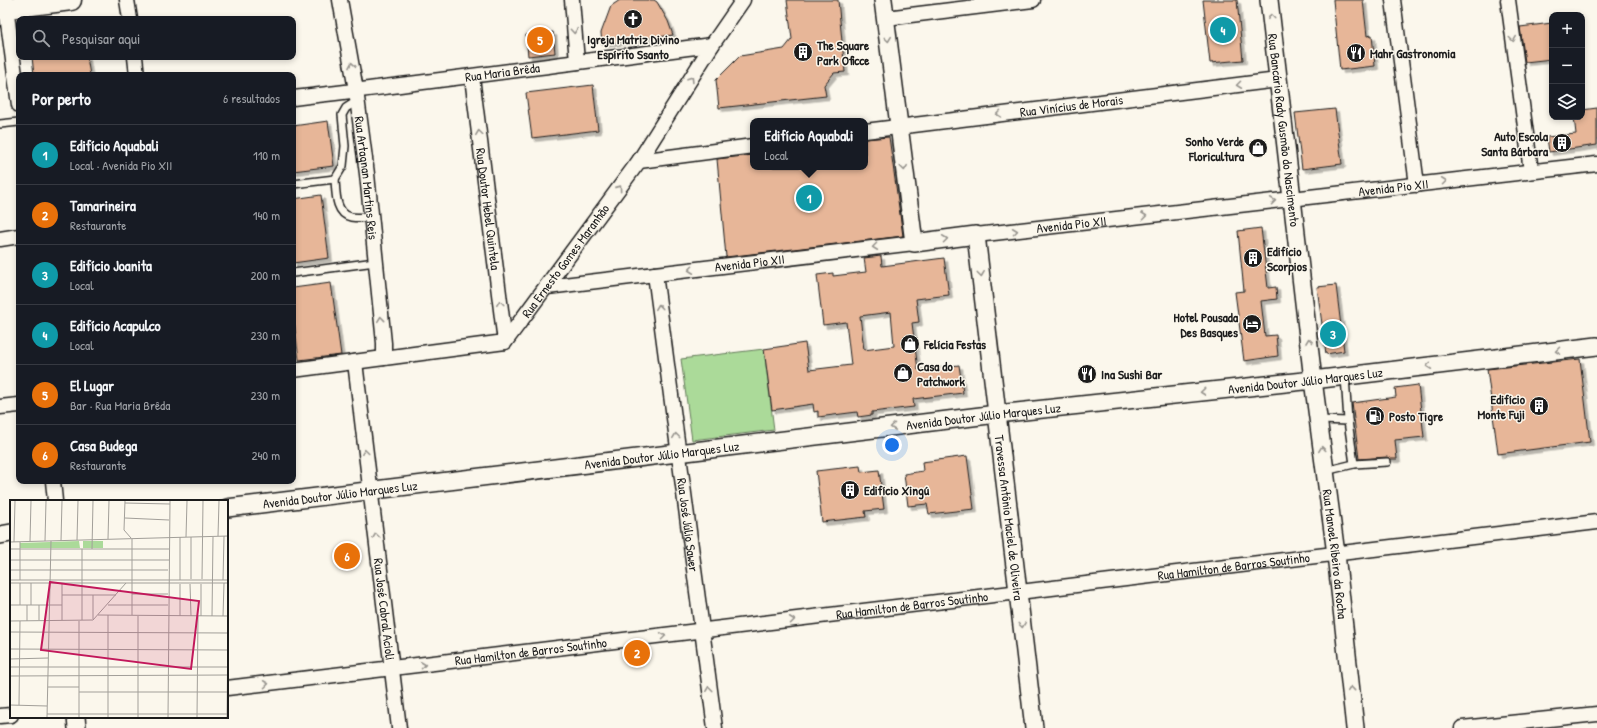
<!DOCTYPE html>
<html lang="pt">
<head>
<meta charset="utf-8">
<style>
  :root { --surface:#171b24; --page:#242831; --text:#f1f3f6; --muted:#9ea1a6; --line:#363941; --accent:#919294 }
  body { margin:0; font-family:"Patrick Hand",sans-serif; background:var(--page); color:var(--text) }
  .controls { position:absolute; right:12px; top:12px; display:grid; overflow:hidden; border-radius:8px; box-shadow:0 2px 6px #0003 }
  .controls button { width:36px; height:36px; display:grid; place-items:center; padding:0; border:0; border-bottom:1px solid var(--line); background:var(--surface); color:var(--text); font:20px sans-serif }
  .you { position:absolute; left:892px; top:445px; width:14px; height:14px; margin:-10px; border:3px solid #fff; border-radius:50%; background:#1a73e8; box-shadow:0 0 0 6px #1a73e833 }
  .badge { display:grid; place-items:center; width:26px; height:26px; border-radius:50%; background:var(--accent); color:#fff; font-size:13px; font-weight:700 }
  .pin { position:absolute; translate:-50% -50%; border:2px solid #fff; box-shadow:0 1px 4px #0006 }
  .popup { position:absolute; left:750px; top:118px; width:118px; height:52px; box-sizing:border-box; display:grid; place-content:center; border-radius:8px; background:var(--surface); filter:drop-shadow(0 1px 3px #0005); font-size:13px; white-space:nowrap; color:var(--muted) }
  .popup b { font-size:15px; color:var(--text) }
  .popup::after { content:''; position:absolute; left:50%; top:100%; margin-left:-8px; border:8px solid transparent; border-top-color:var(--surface) }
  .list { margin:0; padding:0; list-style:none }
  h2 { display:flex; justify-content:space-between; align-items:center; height:52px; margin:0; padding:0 16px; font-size:17px }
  h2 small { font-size:13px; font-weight:400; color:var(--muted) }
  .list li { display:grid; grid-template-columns:26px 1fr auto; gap:12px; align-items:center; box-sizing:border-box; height:60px; padding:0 16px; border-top:1px solid var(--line) }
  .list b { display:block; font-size:15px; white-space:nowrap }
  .list p { margin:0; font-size:13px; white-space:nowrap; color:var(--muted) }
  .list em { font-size:13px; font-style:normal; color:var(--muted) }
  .icon { flex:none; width:22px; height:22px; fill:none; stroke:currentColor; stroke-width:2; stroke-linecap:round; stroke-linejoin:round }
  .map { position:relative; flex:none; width:1597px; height:728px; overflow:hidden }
  .search { position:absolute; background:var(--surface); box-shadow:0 2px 6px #0003; left:16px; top:16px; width:280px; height:44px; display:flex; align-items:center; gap:10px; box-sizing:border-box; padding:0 14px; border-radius:8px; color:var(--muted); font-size:15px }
  .panel { position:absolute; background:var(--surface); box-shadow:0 2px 6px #0003; left:16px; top:72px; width:280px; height:412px; border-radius:8px }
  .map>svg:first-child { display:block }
  .green { fill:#abda99; stroke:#647b5a }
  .building { fill:#e7b698; stroke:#1c1c1c; fill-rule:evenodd; filter:url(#shadow) }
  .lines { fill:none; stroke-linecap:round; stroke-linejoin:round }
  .service-casing { stroke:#1c1c1c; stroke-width:10 }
  .minor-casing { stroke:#1c1c1c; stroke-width:17 }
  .tertiary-casing { stroke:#1c1c1c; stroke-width:20 }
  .secondary-casing { stroke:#1c1c1c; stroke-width:23 }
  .service { stroke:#fbf7ec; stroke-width:7 }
  .minor { stroke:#fbf7ec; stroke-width:14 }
  .tertiary { stroke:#fbf7ec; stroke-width:17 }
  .secondary { stroke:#fbf7ec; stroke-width:20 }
  .oneway { stroke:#97948e }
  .labels { text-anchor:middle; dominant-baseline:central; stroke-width:3; stroke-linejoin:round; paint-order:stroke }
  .poi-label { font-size:13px; font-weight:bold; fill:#1c1c1c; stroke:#fbf7ec; text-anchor:start }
  .street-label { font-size:13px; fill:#1c1c1c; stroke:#fbf7ec }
  .inset-road { fill:none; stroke:#a29f99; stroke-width:1 }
  .view { fill:#c2185b; fill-opacity:0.15; stroke:#c2185b; stroke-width:2 }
  .inset-edge { fill:none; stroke:#1c1c1c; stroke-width:2 }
</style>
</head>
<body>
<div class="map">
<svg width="1597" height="728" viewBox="0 0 1597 728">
  <defs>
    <filter id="shadow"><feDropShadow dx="3.5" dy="3.5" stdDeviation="0" flood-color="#0004"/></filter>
  </defs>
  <rect width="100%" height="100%" fill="#fbf7ec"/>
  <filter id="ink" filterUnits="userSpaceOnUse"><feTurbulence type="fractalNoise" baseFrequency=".025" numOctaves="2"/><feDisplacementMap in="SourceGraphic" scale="8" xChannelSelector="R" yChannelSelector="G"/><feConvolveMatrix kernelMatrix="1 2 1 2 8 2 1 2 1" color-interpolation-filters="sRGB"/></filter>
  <g filter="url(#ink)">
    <polygon class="green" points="764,349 774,430 692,440 681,359"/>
    <g class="building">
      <polygon points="620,0 654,0 657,2 668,21 673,35 602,44 601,33 611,6"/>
      <polygon points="787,0 838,0 845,72 834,73 824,85 826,96 719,108 716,80 740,56 784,49 792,39"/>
      <polygon points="1203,0 1237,0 1243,60 1210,63"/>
      <polygon points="1333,0 1363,0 1367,36 1372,35 1375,66 1340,70"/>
      <polygon points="1552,23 1552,59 1525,62 1520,27"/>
      <polygon points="553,32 555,53 528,56 526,35"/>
      <polygon points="32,57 87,57 90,75 34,75"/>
      <polygon points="593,85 598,130 532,138 526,93"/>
      <polygon points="1597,108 1597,145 1549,152 1547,137 1576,134 1574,117 1582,117 1582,110"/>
      <polygon points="1335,109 1342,164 1302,169 1295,113"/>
      <polygon points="328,121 334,166 293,171 293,126"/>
      <polygon points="889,137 903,236 726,257 717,159 753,155 753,167 865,167 865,139"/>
      <polygon points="321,195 329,258 293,263 293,199"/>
      <polygon points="1261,228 1268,288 1276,287 1277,299 1261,301 1265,336 1276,335 1278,356 1244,361 1235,292 1244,291 1238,231"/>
      <path d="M881,256L882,266L944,258L949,295L916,299L919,322L912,323L918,370L959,365L963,393L913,399L914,407L872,412V415L858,417L857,412L818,417V411L814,412L813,404L772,410L764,349L805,343L809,370L851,365L846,322L823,325L817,275L833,273V276L866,272L864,258ZM891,312L894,346L864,350L860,316Z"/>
      <polygon points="331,283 341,355 299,360 293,312 293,288"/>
      <polygon points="1336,285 1344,351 1326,354 1317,287"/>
      <polygon points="1580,359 1590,442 1498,454 1487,369"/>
      <polygon points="1418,385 1424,437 1395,440 1397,459 1391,459 1387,457 1359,459 1352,403 1396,397 1395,388"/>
      <polygon points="967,456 974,509 929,514 927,504 908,506 904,474 923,471 922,462"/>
      <polygon points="860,466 861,472 879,470 884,509 865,511 866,517 822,522 816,471"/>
    </g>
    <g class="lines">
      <g class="service-casing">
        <g id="service">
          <polyline points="0,124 19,122"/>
          <path d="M335,179C336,192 335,214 351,217C357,218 365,217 371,218"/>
          <polyline points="293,184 335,179 343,166 345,146 342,115 346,108 357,101"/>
          <polyline points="293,273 375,262"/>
          <polyline points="1345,376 1348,421 1354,464"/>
          <polyline points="1319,420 1348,421"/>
          <polyline points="1325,471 1354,464 1387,462"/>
        </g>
      </g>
      <g class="minor-casing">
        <g id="minor">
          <polyline points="5,0 19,105"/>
          <polyline points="127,0 130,19"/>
          <path id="s1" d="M340,0L356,90L367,174L384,343V358"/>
          <polyline points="572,0 577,62"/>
          <polyline points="1393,0 1417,185"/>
          <polyline points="1508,0 1531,171"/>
          <polyline points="886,18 1033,0"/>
          <polyline points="135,57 137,75"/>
          <path id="s2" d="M472,77L505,342"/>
          <path id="s3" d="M293,98C433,82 572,62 712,45"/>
          <path id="s4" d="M865,131L1278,80"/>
          <polyline points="639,161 753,146"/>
          <path id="s5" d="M976,235L1597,164"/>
          <polyline points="0,239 19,236"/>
          <path id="s6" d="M655,274L715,728"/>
          <path id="s7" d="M547,287L914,243"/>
          <path id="s8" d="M355,362L399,728"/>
          <path id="s9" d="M293,370L505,342L639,161L712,45L743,0"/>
          <polyline points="0,407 19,405"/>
          <polyline points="53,481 55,501"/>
          <path id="s10" d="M227,688L1597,522"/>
          <polyline points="0,716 11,715"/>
          <polyline points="1462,728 1597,714"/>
        </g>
      </g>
      <g class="tertiary-casing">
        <g id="tertiary">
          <path id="s11" d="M883,0L914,243L976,235L1034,728"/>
          <path id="s12" d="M1269,0L1313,380L1336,554L1355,728"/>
          <path id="s13" d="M227,508L997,414L1313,380L1597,346"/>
          <polyline points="0,535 11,533"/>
          <polyline points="76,717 77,728"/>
        </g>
      </g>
      <g class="secondary-casing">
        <polyline id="secondary" points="0,9 71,0"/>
      </g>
      <use href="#service" class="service"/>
      <use href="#minor" class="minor"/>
      <use href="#tertiary" class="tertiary"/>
      <use href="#secondary" class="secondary"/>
    </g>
    <defs><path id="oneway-chevron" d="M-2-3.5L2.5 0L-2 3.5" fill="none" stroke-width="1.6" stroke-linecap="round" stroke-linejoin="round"/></defs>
    <g class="oneway">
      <use href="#oneway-chevron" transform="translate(1271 17) rotate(-97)"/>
      <use href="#oneway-chevron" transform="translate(574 31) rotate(85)"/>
      <use href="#oneway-chevron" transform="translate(888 39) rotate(83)"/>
      <use href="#oneway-chevron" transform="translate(1513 39) rotate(82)"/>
      <use href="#oneway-chevron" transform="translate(352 65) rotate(-100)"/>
      <use href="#oneway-chevron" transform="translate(691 79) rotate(-58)"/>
      <use href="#oneway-chevron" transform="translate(1239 85) rotate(173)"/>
      <use href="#oneway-chevron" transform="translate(999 114) rotate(173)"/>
      <use href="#oneway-chevron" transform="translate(479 133) rotate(-97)"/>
      <use href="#oneway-chevron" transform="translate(904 168) rotate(83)"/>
      <use href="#oneway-chevron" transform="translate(1444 181) rotate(-7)"/>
      <use href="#oneway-chevron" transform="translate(619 188) rotate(-54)"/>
      <use href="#oneway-chevron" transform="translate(1273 201) rotate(-7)"/>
      <use href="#oneway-chevron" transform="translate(1144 216) rotate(-7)"/>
      <use href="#oneway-chevron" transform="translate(1015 231) rotate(-7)"/>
      <use href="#oneway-chevron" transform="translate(945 239) rotate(-7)"/>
      <use href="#oneway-chevron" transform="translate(875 247) rotate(173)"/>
      <use href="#oneway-chevron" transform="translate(691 270) rotate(173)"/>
      <use href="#oneway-chevron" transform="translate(981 274) rotate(83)"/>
      <use href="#oneway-chevron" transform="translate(500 303) rotate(-97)"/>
      <use href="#oneway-chevron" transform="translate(659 307) rotate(-97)"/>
      <use href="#oneway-chevron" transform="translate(381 319) rotate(-96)"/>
      <use href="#oneway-chevron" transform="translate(1309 341) rotate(-97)"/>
      <use href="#oneway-chevron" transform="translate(1558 351) rotate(173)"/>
      <use href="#oneway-chevron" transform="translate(1429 366) rotate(173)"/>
      <use href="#oneway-chevron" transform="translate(1203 392) rotate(174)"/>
      <use href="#oneway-chevron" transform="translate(893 427) rotate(173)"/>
      <use href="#oneway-chevron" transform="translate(676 436) rotate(-97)"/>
      <use href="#oneway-chevron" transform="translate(1322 449) rotate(-98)"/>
      <use href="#oneway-chevron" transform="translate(365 452) rotate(-98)"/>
      <use href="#oneway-chevron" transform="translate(376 536) rotate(-97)"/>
      <use href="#oneway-chevron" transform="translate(792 620) rotate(-7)"/>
      <use href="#oneway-chevron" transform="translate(1022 625) rotate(83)"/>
      <use href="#oneway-chevron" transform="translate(663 636) rotate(-7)"/>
      <use href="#oneway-chevron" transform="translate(423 665) rotate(-7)"/>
      <use href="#oneway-chevron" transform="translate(266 684) rotate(-7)"/>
      <use href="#oneway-chevron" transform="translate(709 689) rotate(-97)"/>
      <use href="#oneway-chevron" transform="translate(1351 689) rotate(-96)"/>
    </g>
  </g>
  <defs>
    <g id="church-disc" transform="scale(1)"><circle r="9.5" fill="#1c1c1c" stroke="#fbf7ec"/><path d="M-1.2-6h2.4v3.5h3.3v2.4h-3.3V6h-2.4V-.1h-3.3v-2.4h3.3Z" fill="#fff"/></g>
    <g id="building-disc" transform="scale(1)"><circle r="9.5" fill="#1c1c1c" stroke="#fbf7ec"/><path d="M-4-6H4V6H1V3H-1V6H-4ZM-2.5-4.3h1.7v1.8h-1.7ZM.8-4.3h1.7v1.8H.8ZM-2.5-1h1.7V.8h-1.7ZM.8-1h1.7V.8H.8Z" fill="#fff"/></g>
    <g id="restaurant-disc" transform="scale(1)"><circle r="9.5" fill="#1c1c1c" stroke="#fbf7ec"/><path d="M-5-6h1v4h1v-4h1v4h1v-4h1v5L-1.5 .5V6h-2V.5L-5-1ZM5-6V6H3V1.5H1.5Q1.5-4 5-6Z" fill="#fff"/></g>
    <g id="shop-disc" transform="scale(1)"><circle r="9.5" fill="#1c1c1c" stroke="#fbf7ec"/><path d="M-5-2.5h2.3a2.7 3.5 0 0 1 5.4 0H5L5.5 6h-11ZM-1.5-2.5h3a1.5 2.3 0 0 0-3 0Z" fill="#fff"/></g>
    <g id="hotel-disc" transform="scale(1)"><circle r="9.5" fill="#1c1c1c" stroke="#fbf7ec"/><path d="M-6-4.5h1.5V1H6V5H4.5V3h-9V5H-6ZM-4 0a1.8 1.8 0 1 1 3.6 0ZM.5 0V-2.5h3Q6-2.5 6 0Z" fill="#fff"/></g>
    <g id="fuel-disc" transform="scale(1)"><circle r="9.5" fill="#1c1c1c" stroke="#fbf7ec"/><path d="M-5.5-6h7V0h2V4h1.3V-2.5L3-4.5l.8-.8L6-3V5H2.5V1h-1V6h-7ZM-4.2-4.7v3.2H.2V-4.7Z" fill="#fff"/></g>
  </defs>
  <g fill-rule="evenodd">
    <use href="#church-disc" x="633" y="19"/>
    <use href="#building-disc" x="803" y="52"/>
    <use href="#restaurant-disc" x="1356" y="53"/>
    <use href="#building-disc" x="1562" y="143"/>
    <use href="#shop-disc" x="1258" y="148"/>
    <use href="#building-disc" x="1253" y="258"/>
    <use href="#hotel-disc" x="1252" y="324"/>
    <use href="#shop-disc" x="910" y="344"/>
    <use href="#shop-disc" x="903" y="373"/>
    <use href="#restaurant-disc" x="1087" y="374"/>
    <use href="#building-disc" x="1539" y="406"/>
    <use href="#fuel-disc" x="1375" y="416"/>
    <use href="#building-disc" x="850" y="490"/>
  </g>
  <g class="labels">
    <g class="poi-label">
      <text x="633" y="39" text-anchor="middle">Igreja Matriz Divino<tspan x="633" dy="15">Espírito Ssanto</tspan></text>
      <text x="817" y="45">The Square<tspan x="817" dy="15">Park Oficce</tspan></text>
      <text x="1370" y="53">Mahr Gastronomia</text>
      <text x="1548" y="136" text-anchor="end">Auto Escola<tspan x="1548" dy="15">Santa Bárbara</tspan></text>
      <text x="1244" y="141" text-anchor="end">Sonho Verde<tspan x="1244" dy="15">Floricultura</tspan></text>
      <text x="1267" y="251">Edifício<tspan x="1267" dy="15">Scorpios</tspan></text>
      <text x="1238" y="317" text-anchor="end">Hotel Pousada<tspan x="1238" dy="15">Des Basques</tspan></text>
      <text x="924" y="344">Felícia Festas</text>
      <text x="917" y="366">Casa do<tspan x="917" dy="15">Patchwork</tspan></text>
      <text x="1101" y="374">Ina Sushi Bar</text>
      <text x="1525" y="399" text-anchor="end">Edifício<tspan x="1525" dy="15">Monte Fuji</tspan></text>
      <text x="1389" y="416">Posto Tigre</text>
      <text x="864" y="490">Edifício Xingú</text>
    </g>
    <g class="street-label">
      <text stroke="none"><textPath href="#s3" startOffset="211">Rua Maria Brêda</textPath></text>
      <text stroke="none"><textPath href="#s4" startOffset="208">Rua Vinícius de Morais</textPath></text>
      <text stroke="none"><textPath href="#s12" startOffset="131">Rua Bancário Rady Gusmão do Nascimento</textPath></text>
      <text stroke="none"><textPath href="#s1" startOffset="180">Rua Artagnan Martins Reis</textPath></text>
      <text stroke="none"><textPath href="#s5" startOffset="420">Avenida Pio XII</textPath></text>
      <text stroke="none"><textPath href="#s2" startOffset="133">Rua Doutor Hebel Quintela</textPath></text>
      <text stroke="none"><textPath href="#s5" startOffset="96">Avenida Pio XII</textPath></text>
      <text stroke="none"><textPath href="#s9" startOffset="315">Rua Ernesto Gomes Maranhão</textPath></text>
      <text stroke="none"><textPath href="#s7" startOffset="204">Avenida Pio XII</textPath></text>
      <text stroke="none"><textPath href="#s13" startOffset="1086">Avenida Doutor Júlio Marques Luz</textPath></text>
      <text stroke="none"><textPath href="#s13" startOffset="762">Avenida Doutor Júlio Marques Luz</textPath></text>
      <text stroke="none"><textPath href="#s13" startOffset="438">Avenida Doutor Júlio Marques Luz</textPath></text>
      <text stroke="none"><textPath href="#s13" startOffset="114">Avenida Doutor Júlio Marques Luz</textPath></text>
      <text stroke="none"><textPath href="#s11" startOffset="592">Travessa Antônio Maciel de Oliveira</textPath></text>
      <text stroke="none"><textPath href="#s6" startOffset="253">Rua José Júlio Sawer</textPath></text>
      <text stroke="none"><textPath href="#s12" startOffset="558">Rua Manoel Ribeiro da Rocha</textPath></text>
      <text stroke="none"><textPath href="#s10" startOffset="1014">Rua Hamilton de Barros Soutinho</textPath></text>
      <text stroke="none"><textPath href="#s10" startOffset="690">Rua Hamilton de Barros Soutinho</textPath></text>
      <text stroke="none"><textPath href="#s8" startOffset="249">Rua José Cabral Acioli</textPath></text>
      <text stroke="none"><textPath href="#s10" startOffset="306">Rua Hamilton de Barros Soutinho</textPath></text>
    </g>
  </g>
  <g transform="translate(10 500)">
    <rect width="218" height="218" fill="#fbf7ec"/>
    <path d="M69,41L70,48H10V43ZM73,41H93V48H73Z" fill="#abda99"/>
    <path class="inset-road" d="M115,1L114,30L121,38M115,3L160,4M115,18L159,20M208,36L209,1M170,37V80M176,37L177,1M98,39L99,1M122,39V115M67,40L68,1M20,41L21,1M35,41L36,1M51,41L52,1M0,42L218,36M4,42L5,1M10,42V80M0,49H159M82,49L83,1M0,60H159M0,70H158M181,79V37M192,79L193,1M0,80H218M213,80L214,36M0,83H218M52,84V120M170,84V116M180,84L181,116M122,94H158M52,95H106M83,95V119M0,105H52M10,105V83M17,105V121M21,105V83M98,105H158M88,115L218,116M98,115V217M191,116V84M202,116L203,37M213,116L214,83M29,120V105M72,120V49M0,121L83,120L116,83M0,132L218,133M0,149L218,150M0,159L38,158M0,167H218M0,176L218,175M38,187H69M69,192H218M0,205L37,206M9,205L10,121M37,214H218M37,217L41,41M69,217V121M128,217V116M158,217L160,1M187,217L188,116M217,217L218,117"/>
    <path class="view" d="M40,82L189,101L181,169L31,150Z"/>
    <rect width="218" height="218" class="inset-edge"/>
  </g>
</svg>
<div class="controls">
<button>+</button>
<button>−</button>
<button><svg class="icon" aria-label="layers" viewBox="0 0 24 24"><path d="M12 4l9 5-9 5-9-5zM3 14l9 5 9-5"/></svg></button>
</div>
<div class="you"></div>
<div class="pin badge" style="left:809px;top:198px;background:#0f9aa8">1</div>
<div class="popup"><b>Edifício Aquabali</b>Local</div>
<div class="pin badge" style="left:637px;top:653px;background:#e8710a">2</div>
<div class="pin badge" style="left:1333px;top:334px;background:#0f9aa8">3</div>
<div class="pin badge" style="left:1223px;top:30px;background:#0f9aa8">4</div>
<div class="pin badge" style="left:540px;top:40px;background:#e8710a">5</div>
<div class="pin badge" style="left:347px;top:556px;background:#e8710a">6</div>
<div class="search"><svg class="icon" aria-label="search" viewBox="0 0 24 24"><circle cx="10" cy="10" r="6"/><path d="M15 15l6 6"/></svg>Pesquisar aqui</div>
<section class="panel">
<h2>Por perto<small>6 resultados</small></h2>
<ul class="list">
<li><span class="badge" style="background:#0f9aa8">1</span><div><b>Edifício Aquabali</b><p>Local · Avenida Pio XII</p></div><em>110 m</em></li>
<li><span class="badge" style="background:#e8710a">2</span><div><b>Tamarineira</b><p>Restaurante</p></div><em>140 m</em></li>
<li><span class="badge" style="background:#0f9aa8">3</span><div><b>Edifício Joanita</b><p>Local</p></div><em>200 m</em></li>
<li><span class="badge" style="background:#0f9aa8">4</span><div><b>Edifício Acapulco</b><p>Local</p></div><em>230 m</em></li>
<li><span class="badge" style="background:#e8710a">5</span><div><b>El Lugar</b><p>Bar · Rua Maria Brêda</p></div><em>230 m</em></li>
<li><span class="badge" style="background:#e8710a">6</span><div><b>Casa Budega</b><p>Restaurante</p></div><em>240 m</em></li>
</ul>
</section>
</div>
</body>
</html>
